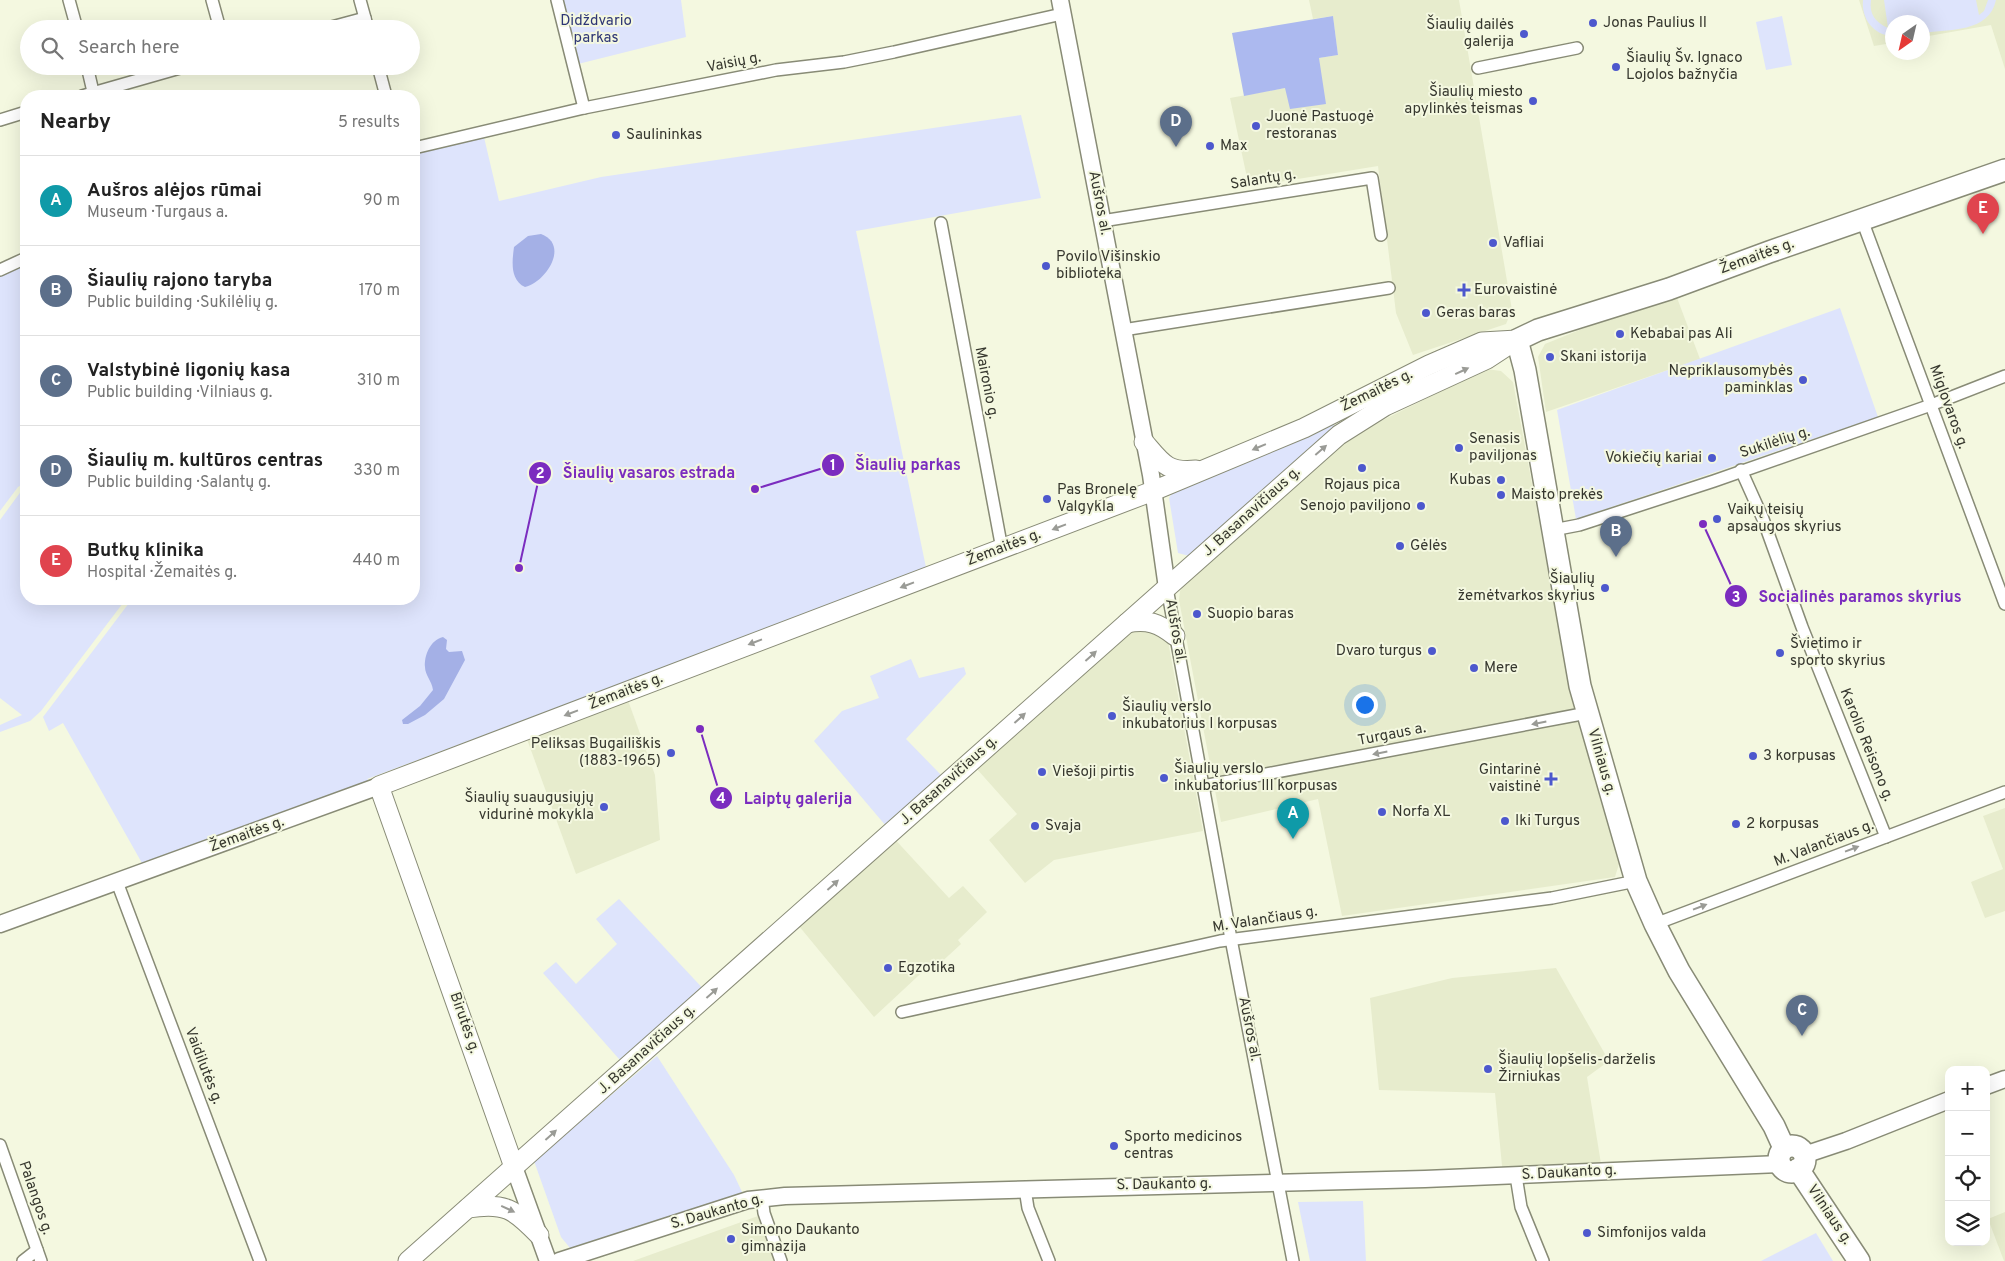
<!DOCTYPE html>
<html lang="en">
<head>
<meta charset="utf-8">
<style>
  :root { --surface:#fff; --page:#f2f2f2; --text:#222; --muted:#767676; --line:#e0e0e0; --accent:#b45309 }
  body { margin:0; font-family:Overpass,sans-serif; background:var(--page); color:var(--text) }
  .controls { position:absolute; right:15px; bottom:15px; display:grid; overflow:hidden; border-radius:10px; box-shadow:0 5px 20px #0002 }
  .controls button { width:45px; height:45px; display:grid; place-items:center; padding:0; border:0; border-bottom:1px solid var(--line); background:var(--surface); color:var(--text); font:25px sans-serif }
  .compass { position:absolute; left:1885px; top:15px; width:45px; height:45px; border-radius:50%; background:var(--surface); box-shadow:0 5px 20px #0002; rotate:214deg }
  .you { position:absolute; left:1364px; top:704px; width:18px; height:18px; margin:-12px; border:4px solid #fff; border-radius:50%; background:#1a73e8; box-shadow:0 0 0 8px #1a73e833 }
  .badge { display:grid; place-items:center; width:32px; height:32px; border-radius:50%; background:var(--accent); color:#fff; font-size:16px; font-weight:700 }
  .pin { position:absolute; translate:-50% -41px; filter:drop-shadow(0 1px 2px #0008) }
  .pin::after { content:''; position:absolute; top:26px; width:18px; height:15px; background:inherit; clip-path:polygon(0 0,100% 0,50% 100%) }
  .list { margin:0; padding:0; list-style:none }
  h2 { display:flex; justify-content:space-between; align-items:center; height:65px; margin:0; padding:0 20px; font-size:21px }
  h2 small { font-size:16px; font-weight:400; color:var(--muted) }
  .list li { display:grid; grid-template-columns:32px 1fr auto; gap:15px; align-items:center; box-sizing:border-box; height:90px; padding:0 20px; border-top:1px solid var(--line) }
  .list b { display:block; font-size:19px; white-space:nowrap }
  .list p { margin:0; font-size:16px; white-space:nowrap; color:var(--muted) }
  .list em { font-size:16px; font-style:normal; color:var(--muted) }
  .icon { flex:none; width:28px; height:28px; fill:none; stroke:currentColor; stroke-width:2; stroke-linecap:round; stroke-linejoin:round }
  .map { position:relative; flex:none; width:2005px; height:1261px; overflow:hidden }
  .search { position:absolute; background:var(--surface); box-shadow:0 5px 20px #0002; left:20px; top:20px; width:400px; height:55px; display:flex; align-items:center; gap:12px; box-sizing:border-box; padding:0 18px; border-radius:28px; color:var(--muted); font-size:19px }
  .panel { position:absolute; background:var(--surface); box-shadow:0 5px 20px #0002; left:20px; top:90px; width:400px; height:515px; border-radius:20px }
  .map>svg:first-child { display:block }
  .built { fill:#e7eccd }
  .green { fill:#dee4fc }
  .forest { fill:#acb9ef }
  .water { fill:#a4b0e6 }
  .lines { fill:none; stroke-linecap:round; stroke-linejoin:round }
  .street-casing { stroke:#888b76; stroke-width:14 }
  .secondary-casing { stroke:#888b76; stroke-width:19 }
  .primary-casing { stroke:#888b76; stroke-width:21 }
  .highway-casing { stroke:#888b76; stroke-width:24 }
  .street { stroke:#fff; stroke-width:11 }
  .secondary { stroke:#fff; stroke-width:16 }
  .primary { stroke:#fff; stroke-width:19 }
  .highway { stroke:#fff; stroke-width:21 }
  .oneway { fill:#9a9b96 }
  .poi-dot { fill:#4d58cd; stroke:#f4f8e0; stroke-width:2 }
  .labels { text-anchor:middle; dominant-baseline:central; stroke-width:4; stroke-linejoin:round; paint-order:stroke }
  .park-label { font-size:15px; fill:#2e3675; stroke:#f4f8e0 }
  .poi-label { font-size:15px; fill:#36372e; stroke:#f4f8e0; text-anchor:start }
  .street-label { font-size:15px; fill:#36372e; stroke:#f4f8e0 }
  .leader { fill:none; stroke:#7b2cbf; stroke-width:2 }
  .callout-dot { fill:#7b2cbf; stroke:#f4f8e0; stroke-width:2 }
  .mark-label { font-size:15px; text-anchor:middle; font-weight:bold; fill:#fff }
  .callout-label { font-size:16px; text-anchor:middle; font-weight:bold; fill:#7b2cbf; stroke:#f4f8e0; stroke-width:4; stroke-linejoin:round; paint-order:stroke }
</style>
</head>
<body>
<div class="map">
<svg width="2005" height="1261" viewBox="0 0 2005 1261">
  <rect width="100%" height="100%" fill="#f4f8e0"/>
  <g class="built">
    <polygon points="1309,0 1459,0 1512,310 1506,324 1413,355 1396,313 1378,166 1249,187 1230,98 1285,88 1319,58 1338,55 1333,16 1313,19"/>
    <polygon points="1859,0 2005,0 2005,69 1991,25 1923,37 1922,22 1892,22 1892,43 1874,46"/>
    <polygon points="1676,295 1700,359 1546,412 1538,357 1545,344 1609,318"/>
    <polygon points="1486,369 1501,371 1513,382 1565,661 1619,864 1615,877 1342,916 1318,799 1221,822 1179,600 1180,591 1188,580 1346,441 1379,422"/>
    <polygon points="1138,627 1149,627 1168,641 1203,831 1054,860 1025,883 989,840 1017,814 976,768"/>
    <polygon points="625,692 655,775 660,840 576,874 524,731"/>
    <polygon points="2005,808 2005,911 1985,918 1971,882 2003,869 1983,816"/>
    <polygon points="890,834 949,898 963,886 987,912 958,940 961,944 936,967 932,963 874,1017 794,920"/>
    <polygon points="1556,968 1609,1061 1587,1077 1602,1170 1503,1176 1495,1093 1379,1090 1370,998 1452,978"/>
    <polygon points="2005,1212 2005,1261 2004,1261 1988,1219"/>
    <polygon points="758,1216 774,1261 633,1261"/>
  </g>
  <g class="green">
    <polygon points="557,0 681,0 686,37 574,65"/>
    <path d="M1863,0H1871C1869,14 1875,22 1888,28L1884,0H1976L1979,15L1984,11L1988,0H1996C1989,33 1949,29 1923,33L1922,22H1892V36C1874,35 1861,19 1863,0Z"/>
    <polygon points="1782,16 1792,65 1766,70 1756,22"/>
    <polygon points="1021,115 1041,198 856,231 928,577 650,673 367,779 379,786 147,872 63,723 49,731 43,717 132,599 414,599 414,148 483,133 499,201 601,177"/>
    <polygon points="26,258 26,482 18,487 0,511 0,270"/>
    <polygon points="1840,308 1878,417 1576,519 1557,410"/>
    <polygon points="1333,424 1336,427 1189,556 1178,553 1169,498 1174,490"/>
    <polygon points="26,487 26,599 126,599 41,711 30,721 0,732 0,725 22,715 0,698 0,520 22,490"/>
    <polygon points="911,659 919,678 964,667 966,674 906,739 941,775 886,826 814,741 842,711 879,698 870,676"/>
    <polygon points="619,899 709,995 627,1068 543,973 556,962 576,984 617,944 596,919"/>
    <polygon points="657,1056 734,1175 743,1194 570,1248 561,1237 534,1161"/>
    <polygon points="1363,1201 1366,1261 1310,1261 1298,1202"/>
    <polygon points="1816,1233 1833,1261 1761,1261"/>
  </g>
  <polygon class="forest" points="1333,16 1338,55 1319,58 1326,104 1290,109 1285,88 1244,96 1232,33"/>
  <g class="water">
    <path d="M541,234C570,245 546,282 525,287C510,280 512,262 514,247L528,236Z"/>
    <path d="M443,637L447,640L446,649L449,652L462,651L465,660L444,699L425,715L408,724H403L402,720L420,706L433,690C432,681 425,675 425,667C424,656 430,640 443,637Z"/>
  </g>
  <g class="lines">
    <g class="street-casing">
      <g id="street">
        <polyline points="69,0 77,29"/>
        <polyline points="212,0 220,29"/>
        <polyline points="360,0 368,29"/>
        <polyline points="557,0 584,108"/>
        <polyline points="324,29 365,18"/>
        <polyline points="87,66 94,96"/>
        <polyline points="378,66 386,96"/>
        <polyline points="1478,68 1577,48"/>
        <polyline points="82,96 187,66"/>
        <polyline points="0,120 26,112"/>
        <polyline points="414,148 584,108 776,70 844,62 894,52 1062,14"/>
        <polyline points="1862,220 2005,604"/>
        <polyline points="1102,221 1372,178 1381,235"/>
        <polyline points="941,223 1002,549"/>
        <polyline points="0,270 26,258"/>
        <polyline points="1123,330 1389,288"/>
        <polyline points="1741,470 1763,519 1802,627 1886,837"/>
        <polyline points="1553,530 1579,525 1714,481 1931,405 2005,376"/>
        <polyline points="1167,588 1231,939 1293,1261"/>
        <polyline points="1203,786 1587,713"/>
        <polyline points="117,882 260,1261"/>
        <polyline points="1655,924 2005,792"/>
        <polyline points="902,1012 1220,941 1552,898 1636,881"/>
        <polyline points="0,1145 41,1261"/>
        <polyline points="1516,1176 1521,1207 1543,1261"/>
        <polyline points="1025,1189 1028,1208 1049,1261"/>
        <polyline points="762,1197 764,1213 781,1261"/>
        <polyline points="23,1261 37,1250"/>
      </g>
    </g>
    <g class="secondary-casing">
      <g id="secondary">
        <polyline points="1060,0 1151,475 1167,588"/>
        <polyline points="0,924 379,786"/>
        <polyline points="1986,1086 2005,1079"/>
        <polyline points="1804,1155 1846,1141 1949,1100"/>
        <polyline points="514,1167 548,1261"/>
        <polyline points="559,1261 748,1200 785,1196 1425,1179 1780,1164"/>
      </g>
    </g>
    <g class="primary-casing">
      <g id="primary">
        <path d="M1144,442C1162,463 1167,473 1196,470"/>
        <path d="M1127,623C1147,619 1159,623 1175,636"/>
        <polyline points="514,1167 379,786 1153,491 1304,428 1429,365 1482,342 1517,340"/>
        <path d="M468,1208C505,1202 514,1209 539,1235"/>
        <polyline points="408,1261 1339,435 1385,406 1487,359 1516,340"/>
      </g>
    </g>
    <g class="highway-casing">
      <g id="highway">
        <circle cx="1792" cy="1159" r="13"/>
        <polyline points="1784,1148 1774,1126 1679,971 1655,924 1636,881 1580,686 1525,370 1517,340 1538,330 1669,289 1769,252 2005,170"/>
        <polyline points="1798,1169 1859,1261"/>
      </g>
    </g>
    <use href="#street" class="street"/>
    <use href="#secondary" class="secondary"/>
    <use href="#primary" class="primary"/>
    <use href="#highway" class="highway"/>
  </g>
  <defs><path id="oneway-solid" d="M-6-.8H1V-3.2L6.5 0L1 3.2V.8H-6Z" transform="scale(1.25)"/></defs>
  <g class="oneway">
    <use href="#oneway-solid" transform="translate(1462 371) rotate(-25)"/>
    <use href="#oneway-solid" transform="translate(1259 447) rotate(157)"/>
    <use href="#oneway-solid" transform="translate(1321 450) rotate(-41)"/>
    <use href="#oneway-solid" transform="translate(1059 527) rotate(159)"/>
    <use href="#oneway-solid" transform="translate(907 585) rotate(159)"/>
    <use href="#oneway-solid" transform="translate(755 642) rotate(159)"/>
    <use href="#oneway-solid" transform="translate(1091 656) rotate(-42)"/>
    <use href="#oneway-solid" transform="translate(571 713) rotate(159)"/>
    <use href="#oneway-solid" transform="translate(1020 718) rotate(-42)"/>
    <use href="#oneway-solid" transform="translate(1539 723) rotate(169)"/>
    <use href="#oneway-solid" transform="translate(1380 753) rotate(169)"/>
    <use href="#oneway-solid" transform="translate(1852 849) rotate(-21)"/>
    <use href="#oneway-solid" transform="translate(833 885) rotate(-42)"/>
    <use href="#oneway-solid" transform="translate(1700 907) rotate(-21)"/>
    <use href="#oneway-solid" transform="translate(712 993) rotate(-42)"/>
    <use href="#oneway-solid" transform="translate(551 1135) rotate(-42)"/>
    <use href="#oneway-solid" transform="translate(508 1209) rotate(25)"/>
  </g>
  <g class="poi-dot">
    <circle cx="1593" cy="23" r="5"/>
    <circle cx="1524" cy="34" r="5"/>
    <circle cx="1616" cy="67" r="5"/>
    <circle cx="1533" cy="101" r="5"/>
    <circle cx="1256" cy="126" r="5"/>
    <circle cx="616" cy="135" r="5"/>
    <circle cx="1210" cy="146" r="5"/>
    <circle cx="1493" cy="243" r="5"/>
    <circle cx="1046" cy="266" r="5"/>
    <path d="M1461.5 282.5h5v5h5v5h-5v5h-5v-5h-5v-5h5z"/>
    <circle cx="1426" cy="313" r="5"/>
    <circle cx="1620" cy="334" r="5"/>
    <circle cx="1550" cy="357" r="5"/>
    <circle cx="1803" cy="380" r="5"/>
    <circle cx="1459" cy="448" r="5"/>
    <circle cx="1712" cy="458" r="5"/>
    <circle cx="1362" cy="468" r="5"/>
    <circle cx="1501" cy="480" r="5"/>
    <circle cx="1501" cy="495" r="5"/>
    <circle cx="1047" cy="499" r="5"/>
    <circle cx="1421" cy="506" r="5"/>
    <circle cx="1717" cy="519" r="5"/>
    <circle cx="1400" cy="546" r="5"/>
    <circle cx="1605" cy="588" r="5"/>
    <circle cx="1197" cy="614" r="5"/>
    <circle cx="1432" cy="651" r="5"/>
    <circle cx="1780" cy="653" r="5"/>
    <circle cx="1474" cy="668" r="5"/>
    <circle cx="1112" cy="716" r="5"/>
    <circle cx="671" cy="753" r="5"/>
    <circle cx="1753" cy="756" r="5"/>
    <circle cx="1042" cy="772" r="5"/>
    <circle cx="1164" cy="778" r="5"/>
    <path d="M1548.5 771.5h5v5h5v5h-5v5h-5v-5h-5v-5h5z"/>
    <circle cx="604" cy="807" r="5"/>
    <circle cx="1382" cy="812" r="5"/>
    <circle cx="1505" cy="821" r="5"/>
    <circle cx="1736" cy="824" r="5"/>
    <circle cx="1035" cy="826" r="5"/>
    <circle cx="888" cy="968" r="5"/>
    <circle cx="1488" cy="1069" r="5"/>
    <circle cx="1114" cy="1146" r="5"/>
    <circle cx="1587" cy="1233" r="5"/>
    <circle cx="731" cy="1239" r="5"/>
  </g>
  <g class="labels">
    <g class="park-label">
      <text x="596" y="21">Didždvario<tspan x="596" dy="17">parkas</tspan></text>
    </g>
    <g class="poi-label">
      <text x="1603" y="23">Jonas Paulius II</text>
      <text x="1514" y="25" text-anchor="end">Šiaulių dailės<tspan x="1514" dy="17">galerija</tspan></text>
      <text x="1626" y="58">Šiaulių Šv. Ignaco<tspan x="1626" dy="17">Lojolos bažnyčia</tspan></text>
      <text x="1523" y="92" text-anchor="end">Šiaulių miesto<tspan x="1523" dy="17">apylinkės teismas</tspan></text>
      <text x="1266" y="117">Juonė Pastuogė<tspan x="1266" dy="17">restoranas</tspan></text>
      <text x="626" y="135">Saulininkas</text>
      <text x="1220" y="146">Max</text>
      <text x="1503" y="243">Vafliai</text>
      <text x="1056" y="257">Povilo Višinskio<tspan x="1056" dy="17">biblioteka</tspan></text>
      <text x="1474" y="290">Eurovaistinė</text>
      <text x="1436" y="313">Geras baras</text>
      <text x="1630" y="334">Kebabai pas Ali</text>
      <text x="1560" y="357">Skani istorija</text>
      <text x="1793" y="371" text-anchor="end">Nepriklausomybės<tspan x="1793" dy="17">paminklas</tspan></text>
      <text x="1469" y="439">Senasis<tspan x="1469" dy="17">paviljonas</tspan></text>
      <text x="1702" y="458" text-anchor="end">Vokiečių kariai</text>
      <text x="1491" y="480" text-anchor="end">Kubas</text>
      <text x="1362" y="485" text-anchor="middle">Rojaus pica</text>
      <text x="1057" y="490">Pas Bronelę<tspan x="1057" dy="17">Valgykla</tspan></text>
      <text x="1511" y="495">Maisto prekės</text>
      <text x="1411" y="506" text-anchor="end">Senojo paviljono</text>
      <text x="1727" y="510">Vaikų teisių<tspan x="1727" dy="17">apsaugos skyrius</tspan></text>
      <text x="1410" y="546">Gėlės</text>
      <text x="1595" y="579" text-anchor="end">Šiaulių<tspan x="1595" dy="17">žemėtvarkos skyrius</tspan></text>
      <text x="1207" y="614">Suopio baras</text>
      <text x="1790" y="644">Švietimo ir<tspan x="1790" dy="17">sporto skyrius</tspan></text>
      <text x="1422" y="651" text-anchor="end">Dvaro turgus</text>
      <text x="1484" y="668">Mere</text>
      <text x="1122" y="707">Šiaulių verslo<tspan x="1122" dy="17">inkubatorius I korpusas</tspan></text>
      <text x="661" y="744" text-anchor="end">Peliksas Bugailiškis<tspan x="661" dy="17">(1883-1965)</tspan></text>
      <text x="1763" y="756">3 korpusas</text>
      <text x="1174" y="769">Šiaulių verslo<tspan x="1174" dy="17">inkubatorius III korpusas</tspan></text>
      <text x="1541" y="770" text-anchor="end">Gintarinė<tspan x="1541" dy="17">vaistinė</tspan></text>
      <text x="1052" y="772">Viešoji pirtis</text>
      <text x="594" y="798" text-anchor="end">Šiaulių suaugusiųjų<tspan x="594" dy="17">vidurinė mokykla</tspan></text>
      <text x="1392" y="812">Norfa XL</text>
      <text x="1515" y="821">Iki Turgus</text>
      <text x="1746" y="824">2 korpusas</text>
      <text x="1045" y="826">Svaja</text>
      <text x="898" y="968">Egzotika</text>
      <text x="1498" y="1060">Šiaulių lopšelis-darželis<tspan x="1498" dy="17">Žirniukas</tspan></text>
      <text x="1124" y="1137">Sporto medicinos<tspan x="1124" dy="17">centras</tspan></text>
      <text x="741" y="1230">Simono Daukanto<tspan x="741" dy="17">gimnazija</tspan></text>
      <text x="1597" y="1233">Simfonijos valda</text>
    </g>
    <g class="street-label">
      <text transform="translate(734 63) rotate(-11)">Vaisių g.</text>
      <text transform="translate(1263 180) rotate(-9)">Salantų g.</text>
      <text transform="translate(1099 203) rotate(79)">Aušros al.</text>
      <text transform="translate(1757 257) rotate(-20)">Žemaitės g.</text>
      <text transform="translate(986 383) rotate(79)">Maironio g.</text>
      <text transform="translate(1377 391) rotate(-26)">Žemaitės g.</text>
      <text transform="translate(1948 407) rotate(70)">Miglovaros g.</text>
      <text transform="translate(1775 443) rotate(-18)">Sukilėlių g.</text>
      <text transform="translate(1252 512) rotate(-42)">J. Basanavičiaus g.</text>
      <text transform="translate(1004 548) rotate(-21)">Žemaitės g.</text>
      <text transform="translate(1175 631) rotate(80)">Aušros al.</text>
      <text transform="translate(626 692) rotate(-21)">Žemaitės g.</text>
      <text transform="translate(1392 735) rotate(-11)">Turgaus a.</text>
      <text transform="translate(1866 745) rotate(68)">Karolio Reisono g.</text>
      <text transform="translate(1601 762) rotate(74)">Vilniaus g.</text>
      <text transform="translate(949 781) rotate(-42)">J. Basanavičiaus g.</text>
      <text transform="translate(247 835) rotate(-20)">Žemaitės g.</text>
      <text transform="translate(1824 844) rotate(-21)">M. Valančiaus g.</text>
      <text transform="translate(1265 920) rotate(-9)">M. Valančiaus g.</text>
      <text transform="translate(464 1023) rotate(71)">Birutės g.</text>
      <text transform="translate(1249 1029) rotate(79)">Aušros al.</text>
      <text transform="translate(647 1050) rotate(-42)">J. Basanavičiaus g.</text>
      <text transform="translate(203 1066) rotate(69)">Vaidilutės g.</text>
      <text transform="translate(1569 1173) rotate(-3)">S. Daukanto g.</text>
      <text transform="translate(1164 1185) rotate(-1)">S. Daukanto g.</text>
      <text transform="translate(35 1198) rotate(71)">Palangos g.</text>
      <text transform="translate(717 1212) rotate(-16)">S. Daukanto g.</text>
      <text transform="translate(1829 1215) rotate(56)">Vilniaus g.</text>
    </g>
  </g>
  <path class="leader" d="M755 489L833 465M519 568L540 473M1703 524L1736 596M700 729L721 798"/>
  <g class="callout-dot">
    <circle cx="755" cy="489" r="5"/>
    <circle cx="519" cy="568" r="5"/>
    <circle cx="1703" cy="524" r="5"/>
    <circle cx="700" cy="729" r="5"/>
    <circle cx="833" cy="465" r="12"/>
    <circle cx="540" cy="473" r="12"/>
    <circle cx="1736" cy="596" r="12"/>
    <circle cx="721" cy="798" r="12"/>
  </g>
  <g class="mark-label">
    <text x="833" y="470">1</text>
    <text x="540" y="478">2</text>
    <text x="1736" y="602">3</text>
    <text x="721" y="803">4</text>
  </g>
  <g class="callout-label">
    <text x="908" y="470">Šiaulių parkas</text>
    <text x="649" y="478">Šiaulių vasaros estrada</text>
    <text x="1860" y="602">Socialinės paramos skyrius</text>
    <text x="798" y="804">Laiptų galerija</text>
  </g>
</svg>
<div class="controls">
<button>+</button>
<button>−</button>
<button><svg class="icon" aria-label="locate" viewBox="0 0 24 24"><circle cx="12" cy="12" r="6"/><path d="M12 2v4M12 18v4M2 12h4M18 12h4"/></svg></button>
<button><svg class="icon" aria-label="layers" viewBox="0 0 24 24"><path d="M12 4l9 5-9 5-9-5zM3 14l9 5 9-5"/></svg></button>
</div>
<svg class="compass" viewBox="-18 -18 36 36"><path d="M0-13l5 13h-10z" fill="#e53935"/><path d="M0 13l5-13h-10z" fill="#767676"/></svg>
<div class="you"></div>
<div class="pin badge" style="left:1293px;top:839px;background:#0f9aa8">A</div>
<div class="pin badge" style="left:1616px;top:557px;background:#5c6f8a">B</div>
<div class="pin badge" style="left:1802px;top:1036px;background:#5c6f8a">C</div>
<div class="pin badge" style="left:1176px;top:147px;background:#5c6f8a">D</div>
<div class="pin badge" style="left:1983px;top:234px;background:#e0444e">E</div>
<div class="search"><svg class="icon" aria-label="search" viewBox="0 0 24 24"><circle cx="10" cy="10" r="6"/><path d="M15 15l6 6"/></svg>Search here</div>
<section class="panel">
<h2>Nearby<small>5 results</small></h2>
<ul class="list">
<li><span class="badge" style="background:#0f9aa8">A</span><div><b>Aušros alėjos rūmai</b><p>Museum · Turgaus a.</p></div><em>90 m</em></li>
<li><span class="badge" style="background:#5c6f8a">B</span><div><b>Šiaulių rajono taryba</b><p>Public building · Sukilėlių g.</p></div><em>170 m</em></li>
<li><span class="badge" style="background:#5c6f8a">C</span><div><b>Valstybinė ligonių kasa</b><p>Public building · Vilniaus g.</p></div><em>310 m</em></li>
<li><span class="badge" style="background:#5c6f8a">D</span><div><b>Šiaulių m. kultūros centras</b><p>Public building · Salantų g.</p></div><em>330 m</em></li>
<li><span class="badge" style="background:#e0444e">E</span><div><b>Butkų klinika</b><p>Hospital · Žemaitės g.</p></div><em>440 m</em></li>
</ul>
</section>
</div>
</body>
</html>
